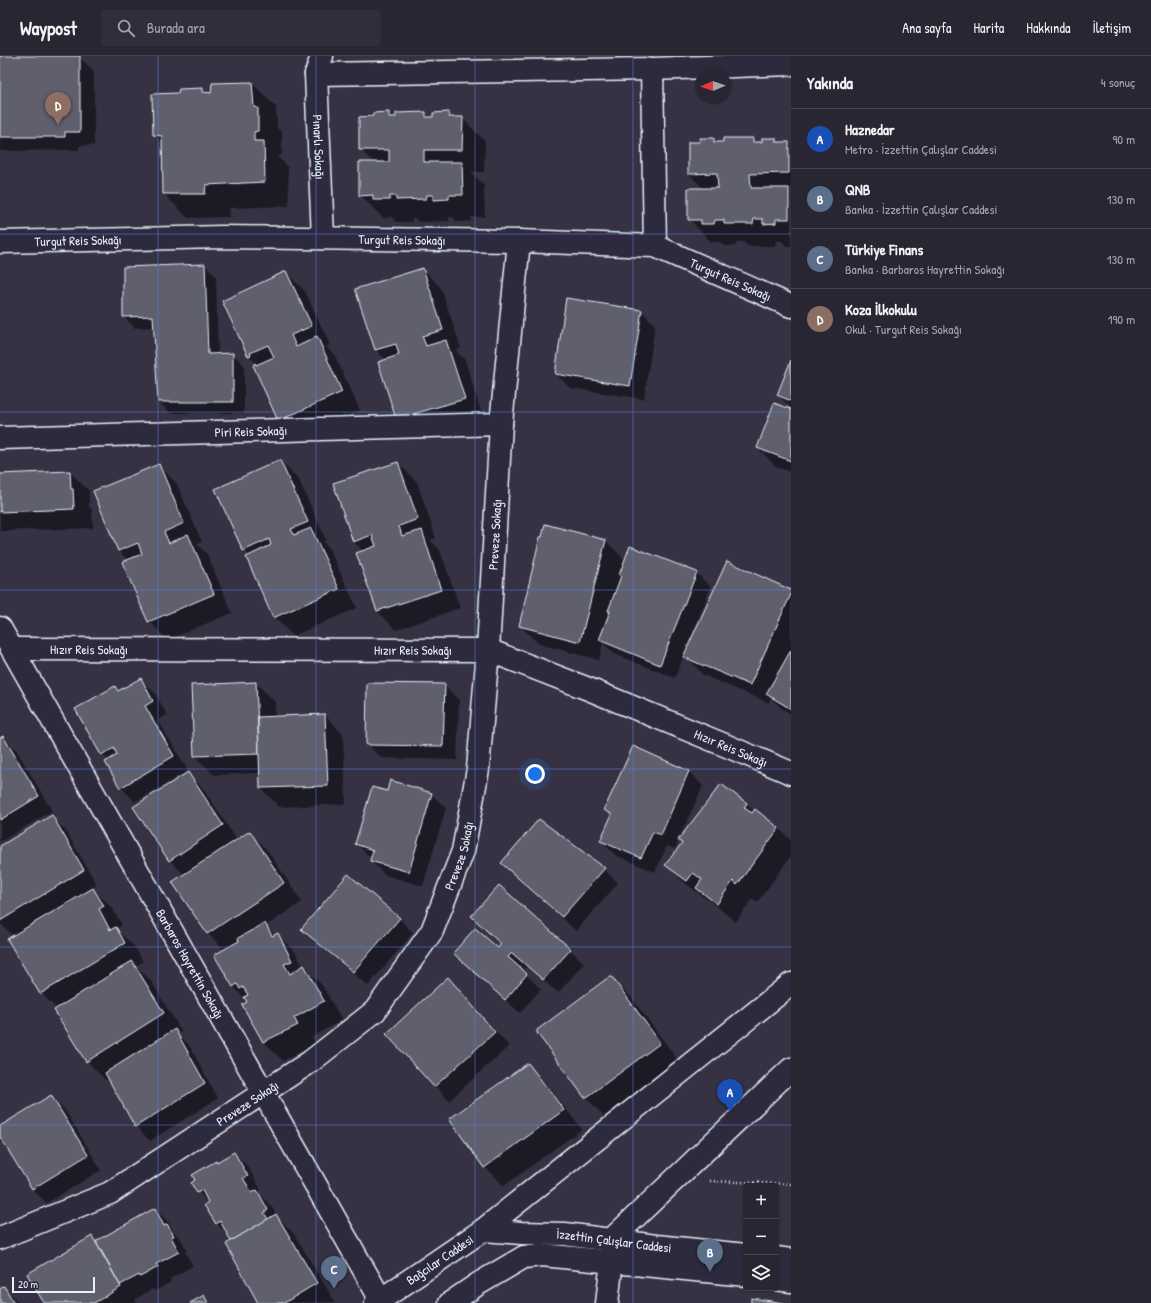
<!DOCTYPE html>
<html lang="tr">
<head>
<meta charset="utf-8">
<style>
  :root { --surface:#282633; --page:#302e3b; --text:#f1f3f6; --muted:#a5a5ac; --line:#44434e; --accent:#8bbbb9 }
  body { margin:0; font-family:"Patrick Hand",sans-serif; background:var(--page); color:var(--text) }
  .controls { position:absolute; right:12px; bottom:12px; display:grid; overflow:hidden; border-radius:4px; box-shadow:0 1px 3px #0004 }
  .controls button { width:36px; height:36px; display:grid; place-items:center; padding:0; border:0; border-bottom:1px solid var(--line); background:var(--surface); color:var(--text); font:20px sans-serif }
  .compass { position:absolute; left:695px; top:12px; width:36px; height:36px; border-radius:50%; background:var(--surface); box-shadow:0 1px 3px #0004; rotate:268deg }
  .scale { position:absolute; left:12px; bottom:10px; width:83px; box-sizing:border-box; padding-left:4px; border:2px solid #e8f1f8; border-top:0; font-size:11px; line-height:14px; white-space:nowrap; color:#e8f1f8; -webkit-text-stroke:3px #2f2a3d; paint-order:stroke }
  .you { position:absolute; left:535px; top:718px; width:14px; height:14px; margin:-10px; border:3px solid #fff; border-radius:50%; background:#1a73e8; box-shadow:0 0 0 6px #1a73e833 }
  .badge { display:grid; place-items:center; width:26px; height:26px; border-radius:50%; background:var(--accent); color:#fff; font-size:13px; font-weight:700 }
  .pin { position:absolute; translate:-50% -33px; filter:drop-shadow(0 1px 2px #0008) }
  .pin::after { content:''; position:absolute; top:21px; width:14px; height:12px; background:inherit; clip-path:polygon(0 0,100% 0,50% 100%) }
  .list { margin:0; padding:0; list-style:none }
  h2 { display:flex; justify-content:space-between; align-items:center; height:52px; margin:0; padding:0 16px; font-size:17px }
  h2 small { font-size:13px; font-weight:400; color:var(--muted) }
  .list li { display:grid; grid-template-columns:26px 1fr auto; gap:12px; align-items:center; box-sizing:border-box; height:60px; padding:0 16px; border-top:1px solid var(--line) }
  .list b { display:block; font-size:15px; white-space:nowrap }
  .list p { margin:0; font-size:13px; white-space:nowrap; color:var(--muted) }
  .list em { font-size:13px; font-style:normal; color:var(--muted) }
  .icon { flex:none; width:22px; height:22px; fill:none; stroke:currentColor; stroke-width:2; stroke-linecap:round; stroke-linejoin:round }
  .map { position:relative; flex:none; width:791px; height:1247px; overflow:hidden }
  header { display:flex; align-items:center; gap:24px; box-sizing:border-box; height:56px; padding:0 20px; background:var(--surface); border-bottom:1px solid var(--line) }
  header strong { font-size:19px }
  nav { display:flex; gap:22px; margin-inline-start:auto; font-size:14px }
  .search { width:280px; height:36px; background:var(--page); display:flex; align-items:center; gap:10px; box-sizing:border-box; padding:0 14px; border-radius:4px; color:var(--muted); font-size:15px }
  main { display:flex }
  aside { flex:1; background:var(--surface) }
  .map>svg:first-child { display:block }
  .shadow { fill:#0007 }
  .building { fill:#605e6e; stroke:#e8f1f8 }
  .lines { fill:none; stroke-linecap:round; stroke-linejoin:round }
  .street-casing { stroke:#e8f1f8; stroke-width:25 }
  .secondary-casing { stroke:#e8f1f8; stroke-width:25 }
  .path { stroke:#e8f1f8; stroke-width:2.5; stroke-dasharray:1 3; stroke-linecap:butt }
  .street { stroke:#2f2a3d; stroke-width:22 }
  .secondary { stroke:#2f2a3d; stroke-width:22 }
  .grid { fill:none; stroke:#5a7fe2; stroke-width:1; stroke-opacity:0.55 }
  .labels { text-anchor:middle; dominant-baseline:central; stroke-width:3; stroke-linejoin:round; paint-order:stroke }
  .street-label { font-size:13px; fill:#e8f1f8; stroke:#2f2a3d }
</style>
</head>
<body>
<header>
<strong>Waypost</strong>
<div class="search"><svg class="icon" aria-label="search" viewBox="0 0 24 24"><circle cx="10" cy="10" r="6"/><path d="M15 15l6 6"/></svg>Burada ara</div>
<nav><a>Ana sayfa</a><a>Harita</a><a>Hakkında</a><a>İletişim</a></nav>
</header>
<main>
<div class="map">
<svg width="791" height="1247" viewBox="0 0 791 1247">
  <rect width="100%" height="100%" fill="#363244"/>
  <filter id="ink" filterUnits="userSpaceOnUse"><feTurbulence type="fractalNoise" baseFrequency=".025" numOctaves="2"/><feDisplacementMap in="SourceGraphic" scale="8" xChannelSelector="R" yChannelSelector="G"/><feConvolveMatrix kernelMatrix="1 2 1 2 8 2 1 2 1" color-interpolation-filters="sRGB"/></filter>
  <g filter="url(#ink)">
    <g class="shadow">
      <polygon points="0,0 79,1 94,15 94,89 79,90 79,94 0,95"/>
      <polygon points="252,27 276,51 277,72 282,76 282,99 277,100 288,111 289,150 230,152 229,161 188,162 164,138 163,88 154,78 179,38 202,33 206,37 212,38"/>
      <polygon points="389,57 393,62 426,57 430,62 448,57 453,62 462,62 485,85 484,116 471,116 484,129 485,161 471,161 471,165 457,166 453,161 449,161 449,165 419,166 415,162 412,162 412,166 396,166 392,161 383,162 360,139 374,107 360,93 373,61"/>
      <polygon points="714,83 718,87 753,83 757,87 763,87 775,83 779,87 788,87 791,89 791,190 786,190 782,185 776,185 775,190 747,190 743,186 737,186 736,190 724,190 720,186 711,186 689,163 704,133 689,118 701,87"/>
      <polygon points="205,209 216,220 218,299 233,298 244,309 244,357 170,357 158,345 154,271 135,272 124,261"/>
      <polygon points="423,213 441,232 461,292 455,294 465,304 483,362 416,381 386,304 376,294 356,234"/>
      <polygon points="286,216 305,235 330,289 326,290 335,300 360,354 298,383 279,364 256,310 258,309 249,300 223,245"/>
      <polygon points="641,254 655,269 644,343 570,332 556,318"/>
      <polygon points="791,307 791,352 778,339"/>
      <polygon points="791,354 791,416 776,411 758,392"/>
      <polygon points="280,405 299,424 326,484 323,486 329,492 357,552 293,580 274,561 247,501 250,500 244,494"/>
      <polygon points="398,407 417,426 436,482 430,484 440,494 460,552 396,574 377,555 363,495 353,485"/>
      <polygon points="159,409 177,428 202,486 197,488 207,498 232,557 167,584 149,565 128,504 119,495 94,436"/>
      <polygon points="70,416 89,435 89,451 92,453 93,472 0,475 0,419"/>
      <polygon points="545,469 606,485 626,505 696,517 711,531 686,593 688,593 791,535 791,658 781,652 771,642 769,647 703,619 684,599 675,622 614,598 603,587 599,604 539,588 520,570"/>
      <polygon points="140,623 155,637 167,659 158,664 188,715 135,746 121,731 106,706 109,705 102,698 114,631 119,635"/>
      <polygon points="256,627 275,646 275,661 325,659 343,678 346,748 279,751 261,732 260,717 214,719 195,700"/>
      <polygon points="444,629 459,644 457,704 381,702 367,688"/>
      <polygon points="3,681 17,695 52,755 0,786 0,683"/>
      <polygon points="633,692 689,716 703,730 679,783 722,729 747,748 754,756 755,755 779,772 791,785 791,800 757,847 752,843 736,866 716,850 707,842 706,843 685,827 666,809 683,787 679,784 675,793 667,790 655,816 615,799 601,785 612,760 606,754"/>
      <polygon points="188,717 202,731 237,784 250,776 268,795 302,846 266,870 275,879 277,878 296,897 303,911 322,929 342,964 312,981 316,988 283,1005 264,986 244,949 248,947 233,930 225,894 208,878 174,827 185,819 170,805 134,752"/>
      <polygon points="388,736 431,738 446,752 423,830 385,819 371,805 371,802 356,788"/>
      <polygon points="52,761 66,775 97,829 92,832 112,852 122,869 116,873 135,891 143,906 136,910 151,925 182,976 178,978 189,989 218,1042 150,1085 136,1070 109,1022 105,1024 87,1005 57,953 41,937 13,880 0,867 0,792"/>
      <polygon points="502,807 604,813 618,827 576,875"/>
      <polygon points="472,860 570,893 584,907 558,937 527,910 522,915 541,933 520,957 454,897 498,893 502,888"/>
      <polygon points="399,862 413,877 368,930 317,887 303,873"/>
      <polygon points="612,922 631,941 678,1004 677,1007 606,1060 603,1059 584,1040"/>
      <polygon points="448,923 509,990 449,1045 387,978"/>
      <polygon points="528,1009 546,1028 582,1073 504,1130 485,1111"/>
      <polygon points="51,1040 65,1054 101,1114 47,1147 32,1133 0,1080 0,1072"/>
      <polygon points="234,1097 248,1111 261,1134 258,1136 271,1150 278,1161 294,1178 335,1246 259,1247 233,1185 229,1180 216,1167 208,1147 198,1136 217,1107"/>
      <polygon points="155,1153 169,1167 173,1175 181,1183 187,1194 185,1196 193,1210 170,1223 171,1226 155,1235 153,1233 135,1243 137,1247 45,1247 92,1182 96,1186"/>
      <polygon points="4,1232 19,1247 0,1247 0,1234"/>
    </g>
    <g class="building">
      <polygon points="0,0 80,0 80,76 65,76 65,81 0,81"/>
      <polygon points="252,26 254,51 258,52 258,75 254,76 254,85 264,85 265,126 206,129 205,138 163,138 162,80 153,79 152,38 178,37 179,33 203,32 203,36 211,37 212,27"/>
      <polygon points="389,56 389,61 396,61 396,57 426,56 426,61 433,61 433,57 449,56 449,61 463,61 462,94 424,94 424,106 462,106 463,139 449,139 449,143 433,144 433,139 427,139 426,143 396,144 396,140 390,140 390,144 373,144 373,139 359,140 359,106 389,106 389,94 359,94 359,61 373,60 373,57"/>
      <polygon points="700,82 714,82 714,86 723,86 723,82 753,82 753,86 762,86 762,82 776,82 776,86 789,86 789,117 750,118 751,132 789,132 789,163 776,163 776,167 763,168 763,163 754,163 753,168 724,168 724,164 715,164 714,168 701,168 701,164 688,164 688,132 718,132 717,117 688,118 688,86 700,86"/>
      <polygon points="205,208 208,298 233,297 233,346 158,346 153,260 123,261 123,211"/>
      <polygon points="423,212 443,274 422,280 426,290 446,284 465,343 396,363 378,306 399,299 396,288 375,294 355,233"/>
      <polygon points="286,215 312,270 291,279 296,291 315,282 314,281 317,280 342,336 278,365 253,309 255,307 256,309 274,301 268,289 250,297 251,299 248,300 222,245"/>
      <polygon points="566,242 642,254 630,330 555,318"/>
      <polygon points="791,304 791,345 777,339"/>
      <polygon points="774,347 791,353 791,405 757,392"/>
      <polygon points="280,404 308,466 291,473 294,479 311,472 339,533 273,562 246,501 271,489 269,483 243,495 215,433"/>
      <polygon points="398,406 418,463 399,470 402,480 422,474 441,534 377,555 356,497 376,490 372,479 353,486 333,427"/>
      <polygon points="159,408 184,467 164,476 169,487 188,478 214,538 148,566 122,506 142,498 138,487 118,495 93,435"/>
      <polygon points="70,415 71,433 73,433 74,453 0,456 0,418"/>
      <polygon points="545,468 606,484 580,586 519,570 540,481 542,481"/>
      <polygon points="630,490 697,516 660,609 599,584 610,555 608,555 621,520 619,519"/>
      <polygon points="727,505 791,534 791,538 750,629 683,601"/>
      <polygon points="791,594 791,653 766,638"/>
      <polygon points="141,622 153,645 145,650 174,700 120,732 105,706 117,699 114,692 101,699 75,653 115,630 118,635"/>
      <polygon points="256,626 259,698 194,700 191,629"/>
      <polygon points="367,627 445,628 443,690 366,689"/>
      <polygon points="325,658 328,730 260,732 258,661"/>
      <polygon points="3,680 39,740 0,764 0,682"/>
      <polygon points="633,690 689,715 661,779 653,776 641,802 600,785 612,758 604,754"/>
      <polygon points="188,716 223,769 169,805 133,751"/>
      <polygon points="390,724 432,737 409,816 370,805 373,794 355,788 372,731 387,735"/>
      <polygon points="721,728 747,747 744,752 752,757 755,753 779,772 737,829 733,825 717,848 696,832 702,823 693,817 687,825 665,809 682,787 678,784"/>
      <polygon points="52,759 84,814 0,865 0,790"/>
      <polygon points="539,763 605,812 562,861 501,807"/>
      <polygon points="250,775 284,827 207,878 172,826"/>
      <polygon points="348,818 400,862 353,916 301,873"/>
      <polygon points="499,829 571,893 543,924 512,897 508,901 527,918 505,944 453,897 475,872 498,892 501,888 471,860"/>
      <polygon points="93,832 104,850 99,853 110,874 116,871 125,887 40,938 7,883"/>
      <polygon points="265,867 272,880 278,877 292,905 284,908 290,918 304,909 324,945 294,962 298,969 263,986 242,949 247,946 244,941 248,939 243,931 240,933 237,928 233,931 214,899 239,885 238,882"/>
      <polygon points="132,905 164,957 86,1006 54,954"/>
      <polygon points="448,921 495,976 434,1031 386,978"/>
      <polygon points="609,921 612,921 659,985 659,988 587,1041 584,1041 537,977 537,974"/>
      <polygon points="175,973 205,1027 135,1071 105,1017"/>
      <polygon points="528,1007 564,1054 484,1112 449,1063"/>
      <polygon points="51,1039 88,1099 32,1133 0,1081 0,1070"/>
      <polygon points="234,1096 248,1120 243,1122 252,1137 257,1134 268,1154 264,1157 268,1163 231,1185 220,1165 216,1168 204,1149 208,1146 202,1134 197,1137 191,1127 195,1124 192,1119 216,1105 217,1106"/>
      <polygon points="155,1152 164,1170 167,1168 174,1180 171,1181 179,1196 156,1208 158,1211 140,1221 139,1219 120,1229 96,1185"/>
      <polygon points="276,1158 317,1227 284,1247 258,1247 226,1188"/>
      <polygon points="92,1180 121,1231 94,1247 44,1247 27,1218"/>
      <polygon points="4,1230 14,1247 0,1247 0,1233"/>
      <polygon points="204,1239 208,1247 190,1247"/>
      <polygon points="751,1242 784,1247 751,1247"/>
    </g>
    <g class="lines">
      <g class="street-casing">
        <g id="street">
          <path id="s1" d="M322,0L316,18L323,182"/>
          <polyline points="652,13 791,8"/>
          <polyline points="316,18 652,13 655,190"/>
          <path id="s2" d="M0,186L222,181L519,185L655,190L791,250"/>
          <path id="s3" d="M0,382L501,368"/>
          <path id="s4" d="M0,572L381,1244"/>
          <path id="s5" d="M12,593L488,594L591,634L727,690L791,717"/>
          <polyline points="483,1174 791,928"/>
          <path id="s6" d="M0,1182L110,1137L310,1006L375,955L432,875L463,795L478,713L488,594L501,368L519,185"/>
          <polyline points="607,1247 612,1205"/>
        </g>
      </g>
      <g class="secondary-casing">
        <g id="secondary">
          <polyline points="612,1194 612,1183 791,1013"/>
          <polyline points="776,1202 791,1204"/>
          <polyline points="776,1223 791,1225"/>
          <path id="s7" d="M376,1247L483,1174L521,1177L565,1178L656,1190L746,1199"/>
          <polyline points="450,1247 478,1228 524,1201 542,1199 746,1219"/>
        </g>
      </g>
      <polyline class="path" points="710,1125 791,1128"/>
      <use href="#street" class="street"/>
      <use href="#secondary" class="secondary"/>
    </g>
  </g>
  <path class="grid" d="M158,0V1247M316,0V1247M475,0V1247M633,0V1247M0,178H791M0,356H791M0,534H791M0,713H791M0,891H791M0,1069H791"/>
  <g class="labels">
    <g class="street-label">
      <text stroke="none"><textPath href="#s1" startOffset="92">Pınarlı Sokağı</textPath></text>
      <text stroke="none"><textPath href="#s2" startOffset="78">Turgut Reis Sokağı</textPath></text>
      <text stroke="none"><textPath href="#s2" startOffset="402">Turgut Reis Sokağı</textPath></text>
      <text stroke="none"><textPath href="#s2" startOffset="738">Turgut Reis Sokağı</textPath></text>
      <text stroke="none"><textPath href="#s3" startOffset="251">Piri Reis Sokağı</textPath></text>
      <text stroke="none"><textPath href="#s6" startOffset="943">Preveze Sokağı</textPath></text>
      <text stroke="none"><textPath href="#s5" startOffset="77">Hızır Reis Sokağı</textPath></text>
      <text stroke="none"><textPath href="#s5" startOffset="401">Hızır Reis Sokağı</textPath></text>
      <text stroke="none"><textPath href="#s5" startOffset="738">Hızır Reis Sokağı</textPath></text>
      <text stroke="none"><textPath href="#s6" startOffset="619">Preveze Sokağı</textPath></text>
      <text stroke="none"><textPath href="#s4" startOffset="386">Barbaros Hayrettin Sokağı</textPath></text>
      <text stroke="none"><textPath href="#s6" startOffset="283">Preveze Sokağı</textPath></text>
      <text stroke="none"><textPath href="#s7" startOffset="261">İzzettin Çalışlar Caddesi</textPath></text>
      <text stroke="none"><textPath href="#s7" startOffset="77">Bağcılar Caddesi</textPath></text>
    </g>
  </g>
</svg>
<div class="controls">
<button>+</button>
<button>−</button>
<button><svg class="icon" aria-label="layers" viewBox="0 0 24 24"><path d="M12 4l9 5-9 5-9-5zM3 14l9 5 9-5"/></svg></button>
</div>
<svg class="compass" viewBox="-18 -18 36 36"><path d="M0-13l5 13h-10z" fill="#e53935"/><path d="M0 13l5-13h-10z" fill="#a5a5ac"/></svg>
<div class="scale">20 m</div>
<div class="you"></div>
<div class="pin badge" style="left:730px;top:1056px;background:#1a4fb4">A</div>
<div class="pin badge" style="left:710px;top:1216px;background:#5c6f8a">B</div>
<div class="pin badge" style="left:334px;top:1233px;background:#5c6f8a">C</div>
<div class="pin badge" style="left:58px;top:69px;background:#8d6e63">D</div>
</div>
<aside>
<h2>Yakında<small>4 sonuç</small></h2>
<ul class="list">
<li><span class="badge" style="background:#1a4fb4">A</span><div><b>Haznedar</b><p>Metro · İzzettin Çalışlar Caddesi</p></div><em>90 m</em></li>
<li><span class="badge" style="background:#5c6f8a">B</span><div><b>QNB</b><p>Banka · İzzettin Çalışlar Caddesi</p></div><em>130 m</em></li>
<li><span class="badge" style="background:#5c6f8a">C</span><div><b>Türkiye Finans</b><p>Banka · Barbaros Hayrettin Sokağı</p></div><em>130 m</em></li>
<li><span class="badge" style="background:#8d6e63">D</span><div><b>Koza İlkokulu</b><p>Okul · Turgut Reis Sokağı</p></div><em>190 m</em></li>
</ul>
</aside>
</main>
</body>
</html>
